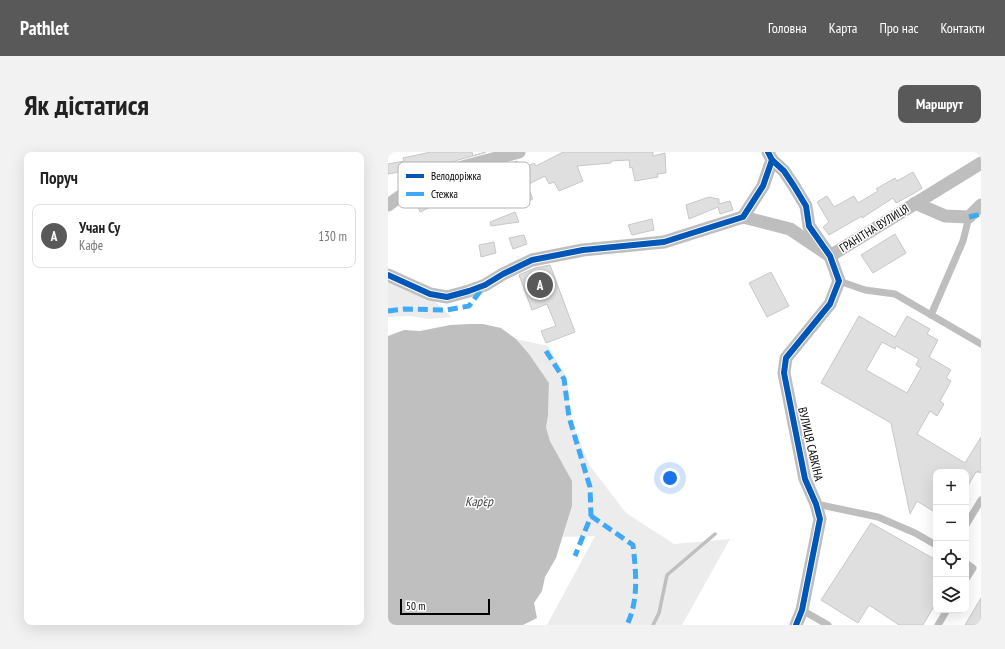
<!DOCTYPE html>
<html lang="uk">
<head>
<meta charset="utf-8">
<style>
  :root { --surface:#fff; --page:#f2f2f2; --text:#222; --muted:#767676; --line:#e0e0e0; --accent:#595959 }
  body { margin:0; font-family:"PT Sans Narrow",sans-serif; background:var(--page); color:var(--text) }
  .controls { position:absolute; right:12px; bottom:12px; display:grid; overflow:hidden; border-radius:8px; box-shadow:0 4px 16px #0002 }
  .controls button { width:36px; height:36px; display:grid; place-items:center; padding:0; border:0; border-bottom:1px solid var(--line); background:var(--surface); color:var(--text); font:20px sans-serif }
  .scale { position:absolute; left:12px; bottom:10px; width:90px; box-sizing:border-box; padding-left:4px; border:2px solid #000; border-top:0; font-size:11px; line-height:14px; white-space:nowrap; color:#000; -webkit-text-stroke:3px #fff; paint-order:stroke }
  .you { position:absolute; left:282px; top:326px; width:14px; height:14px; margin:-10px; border:3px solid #fff; border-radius:50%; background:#1a73e8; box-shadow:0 0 0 6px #1a73e833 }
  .badge { display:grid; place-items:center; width:26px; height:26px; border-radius:50%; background:var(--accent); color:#fff; font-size:13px; font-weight:700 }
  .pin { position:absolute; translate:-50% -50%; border:2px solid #fff; box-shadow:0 1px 4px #0006 }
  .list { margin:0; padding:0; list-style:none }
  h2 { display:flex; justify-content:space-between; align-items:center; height:52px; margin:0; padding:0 16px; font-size:17px }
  h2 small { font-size:13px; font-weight:400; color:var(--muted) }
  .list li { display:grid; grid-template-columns:26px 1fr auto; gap:12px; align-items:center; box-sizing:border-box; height:64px; margin:0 8px 8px; padding:0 8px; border:1px solid var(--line); border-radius:8px }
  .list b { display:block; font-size:15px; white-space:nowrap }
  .list p { margin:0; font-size:13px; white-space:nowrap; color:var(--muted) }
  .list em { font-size:13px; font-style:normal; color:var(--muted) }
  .icon { flex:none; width:22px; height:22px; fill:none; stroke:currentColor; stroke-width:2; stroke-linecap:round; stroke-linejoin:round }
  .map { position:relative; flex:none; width:593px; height:473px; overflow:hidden; border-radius:8px }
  header { display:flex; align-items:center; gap:24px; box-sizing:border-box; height:56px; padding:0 20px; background:var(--accent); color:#fff }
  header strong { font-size:19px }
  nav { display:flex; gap:22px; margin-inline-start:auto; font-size:14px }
  .intro { display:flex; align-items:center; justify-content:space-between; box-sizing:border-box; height:96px; padding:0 24px }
  h1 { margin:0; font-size:28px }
  .button { padding:10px 18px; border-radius:8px; background:var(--accent); color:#fff; font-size:14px; font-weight:700 }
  main { display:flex; gap:24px; padding:0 24px }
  aside { flex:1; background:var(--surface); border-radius:8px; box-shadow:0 4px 16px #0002 }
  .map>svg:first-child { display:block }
  .green { fill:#ececec }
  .water { fill:#bfbfbf }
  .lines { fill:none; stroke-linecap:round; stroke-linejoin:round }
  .stream { stroke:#bfbfbf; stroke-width:3.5 }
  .building { fill:#dfdfdf; stroke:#c7c7c7; fill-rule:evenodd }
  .lane { stroke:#bebebe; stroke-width:7 }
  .street { stroke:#bebebe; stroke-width:13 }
  .quiet { stroke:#3fa9f5; stroke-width:5; stroke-dasharray:10 5; stroke-linecap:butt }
  .cycleway-casing { stroke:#fff; stroke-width:8 }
  .cycleway { stroke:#0057b8; stroke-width:6 }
  .labels { text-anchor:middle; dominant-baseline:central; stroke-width:3; stroke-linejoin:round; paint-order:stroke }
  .street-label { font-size:12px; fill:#000; stroke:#fff }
  .water-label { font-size:13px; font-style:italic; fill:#444; stroke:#fff }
  .key { fill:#fff; stroke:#b2b2b2; stroke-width:1 }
  .key-label { font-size:11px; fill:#000 }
</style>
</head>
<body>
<header>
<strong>Pathlet</strong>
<nav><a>Головна</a><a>Карта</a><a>Про нас</a><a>Контакти</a></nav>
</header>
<div class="intro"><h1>Як дістатися</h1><a class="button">Маршрут</a></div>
<main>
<aside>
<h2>Поруч<small></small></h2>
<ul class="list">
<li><span class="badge">A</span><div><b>Учан Су</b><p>Кафе</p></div><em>130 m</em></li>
</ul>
</aside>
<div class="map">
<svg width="593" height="473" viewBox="0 0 593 473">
  <rect width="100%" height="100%" fill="#fff"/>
  <g class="green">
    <polygon points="0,124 22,134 50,152 63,165 42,167 21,164 0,165"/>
    <polygon points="128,187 160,194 179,226 183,269 202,314 238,361 286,392 342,387 294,473 159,473 207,384 175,385 184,354 184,329 162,289 158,275 160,264 161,231 141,202"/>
  </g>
  <polygon class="water" points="82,172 95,172 113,176 128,187 141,202 161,231 160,264 158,275 162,289 184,329 184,354 168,406 157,425 154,439 146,451 149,466 135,473 0,473 0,184 16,178 32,179 62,173"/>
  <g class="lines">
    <polyline class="stream" points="265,473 271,461 279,423 327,382"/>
  </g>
  <g class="building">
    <polygon points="43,0 84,0 85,4 98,0 53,13 16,32 14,32 12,20 0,22 0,12 16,9 15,6"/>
    <polygon points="175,0 265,0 265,4 277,1 278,21 269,22 270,25 247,29 244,15 242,16 241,8 223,9 223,11 189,14 195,29 171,39 166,30 161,32 157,24 139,33 145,47 126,55 121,39 107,43 105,36 55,49 32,60 30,54 27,56 23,47 52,31 77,23 103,16 103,18 129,9 132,18 146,11 148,14"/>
    <polygon points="525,20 534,36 523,43 508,51 505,46 474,66 474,64 441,83 435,75 441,70 429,50 439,44 446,55 466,44 470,51 490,39 488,37 507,26 509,29"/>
    <polygon points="321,45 331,47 331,52 342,49 345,58 332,62 330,55 301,67 298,53"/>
    <polygon points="127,60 131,70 103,74 102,70"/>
    <polygon points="264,67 266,78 244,83 240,73"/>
    <polygon points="507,82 518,101 485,121 473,103"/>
    <polygon points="136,83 139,92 125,97 121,86"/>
    <polygon points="106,90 108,101 93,105 91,93"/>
    <polygon points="162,113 187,180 158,191 153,179 168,174 159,152 144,158 131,123 147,116"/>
    <polygon points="383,120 401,154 379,165 361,131"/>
    <path d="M471,164L507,185L519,164L542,177L539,182L550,188L541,205L563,218L558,226L563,229L552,249L556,252L549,264L542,259L529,282L577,311L593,285V321L589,319L591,320H588L578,337V320H548V361L529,349L522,362L503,271L433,231ZM494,190L507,197L508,194L531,207L528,213L533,216L519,241L478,218Z"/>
    <polygon points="483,371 548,408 548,451 535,473 511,473 481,453 470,471 433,448"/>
    <polygon points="593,446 593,473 577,473"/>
  </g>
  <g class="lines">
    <g class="lane">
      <polyline points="451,129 477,138 507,142 593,192"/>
      <polyline points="543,163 575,89 581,65"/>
      <polyline points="428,352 490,365 527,381 548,393"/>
      <polyline points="578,373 593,348"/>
      <polyline points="578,411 585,416 578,427"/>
      <polyline points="414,458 440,473"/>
      <polyline points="550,473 559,458"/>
    </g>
    <g class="street">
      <polyline points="380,0 384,8 396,19 406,34 418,54 421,74 442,104 451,129 442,152 398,206 396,221 417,327 428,352 432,367 414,458 408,473"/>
      <polyline points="527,51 557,64 581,65 593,53"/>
      <path d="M0,53C17,40 36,29 56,21C80,12 107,7 131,0"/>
      <polyline points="355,65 402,77 442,104 593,11"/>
      <polyline points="0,123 42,142 59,145 81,139 97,133 115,122 144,108 195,98 276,90 355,65 375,34 384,8"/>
    </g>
    <g class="quiet">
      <polyline points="581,65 593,62"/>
      <polyline points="0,159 17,157 58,158 81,154 96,134"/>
      <polyline points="158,199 176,227 181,265 202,335 203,364 187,404"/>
      <path d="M203,364L245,393C248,421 251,447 239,473"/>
    </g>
    <g class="cycleway-casing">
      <g id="cycleway">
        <polyline points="380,0 384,8 396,19 406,34 418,54 421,74 442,104 451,129 442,152 398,206 396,221 417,327 428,352 432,367 414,458 408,473"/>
        <polyline points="0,123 42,142 59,145 81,139 97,133 115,122 144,108 195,98 276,90 355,65 375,34 384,8"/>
      </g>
    </g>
    <use href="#cycleway" class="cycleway"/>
  </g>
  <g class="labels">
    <g class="street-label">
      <text transform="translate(486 76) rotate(-32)">ГРАНІТНА ВУЛИЦЯ</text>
      <text transform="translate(423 292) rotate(77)">ВУЛИЦЯ САВКІНА</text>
    </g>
    <g class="water-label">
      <text x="91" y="349">Кар’єр</text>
    </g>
  </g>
  <rect x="10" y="10" width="132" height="46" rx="6" class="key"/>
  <rect x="18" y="22" width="18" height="4" fill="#0057b8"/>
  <rect x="18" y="40" width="18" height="4" fill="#3fa9f5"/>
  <g class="key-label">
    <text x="43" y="28">Велодоріжка</text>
    <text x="43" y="46">Стежка</text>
  </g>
</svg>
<div class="controls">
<button>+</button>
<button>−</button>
<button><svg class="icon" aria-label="locate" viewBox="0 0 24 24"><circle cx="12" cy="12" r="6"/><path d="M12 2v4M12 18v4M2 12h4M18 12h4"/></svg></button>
<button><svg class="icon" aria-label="layers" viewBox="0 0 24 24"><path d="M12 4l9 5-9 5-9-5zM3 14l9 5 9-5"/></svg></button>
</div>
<div class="scale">50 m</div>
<div class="you"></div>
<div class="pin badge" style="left:152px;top:133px">A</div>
</div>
</main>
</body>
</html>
